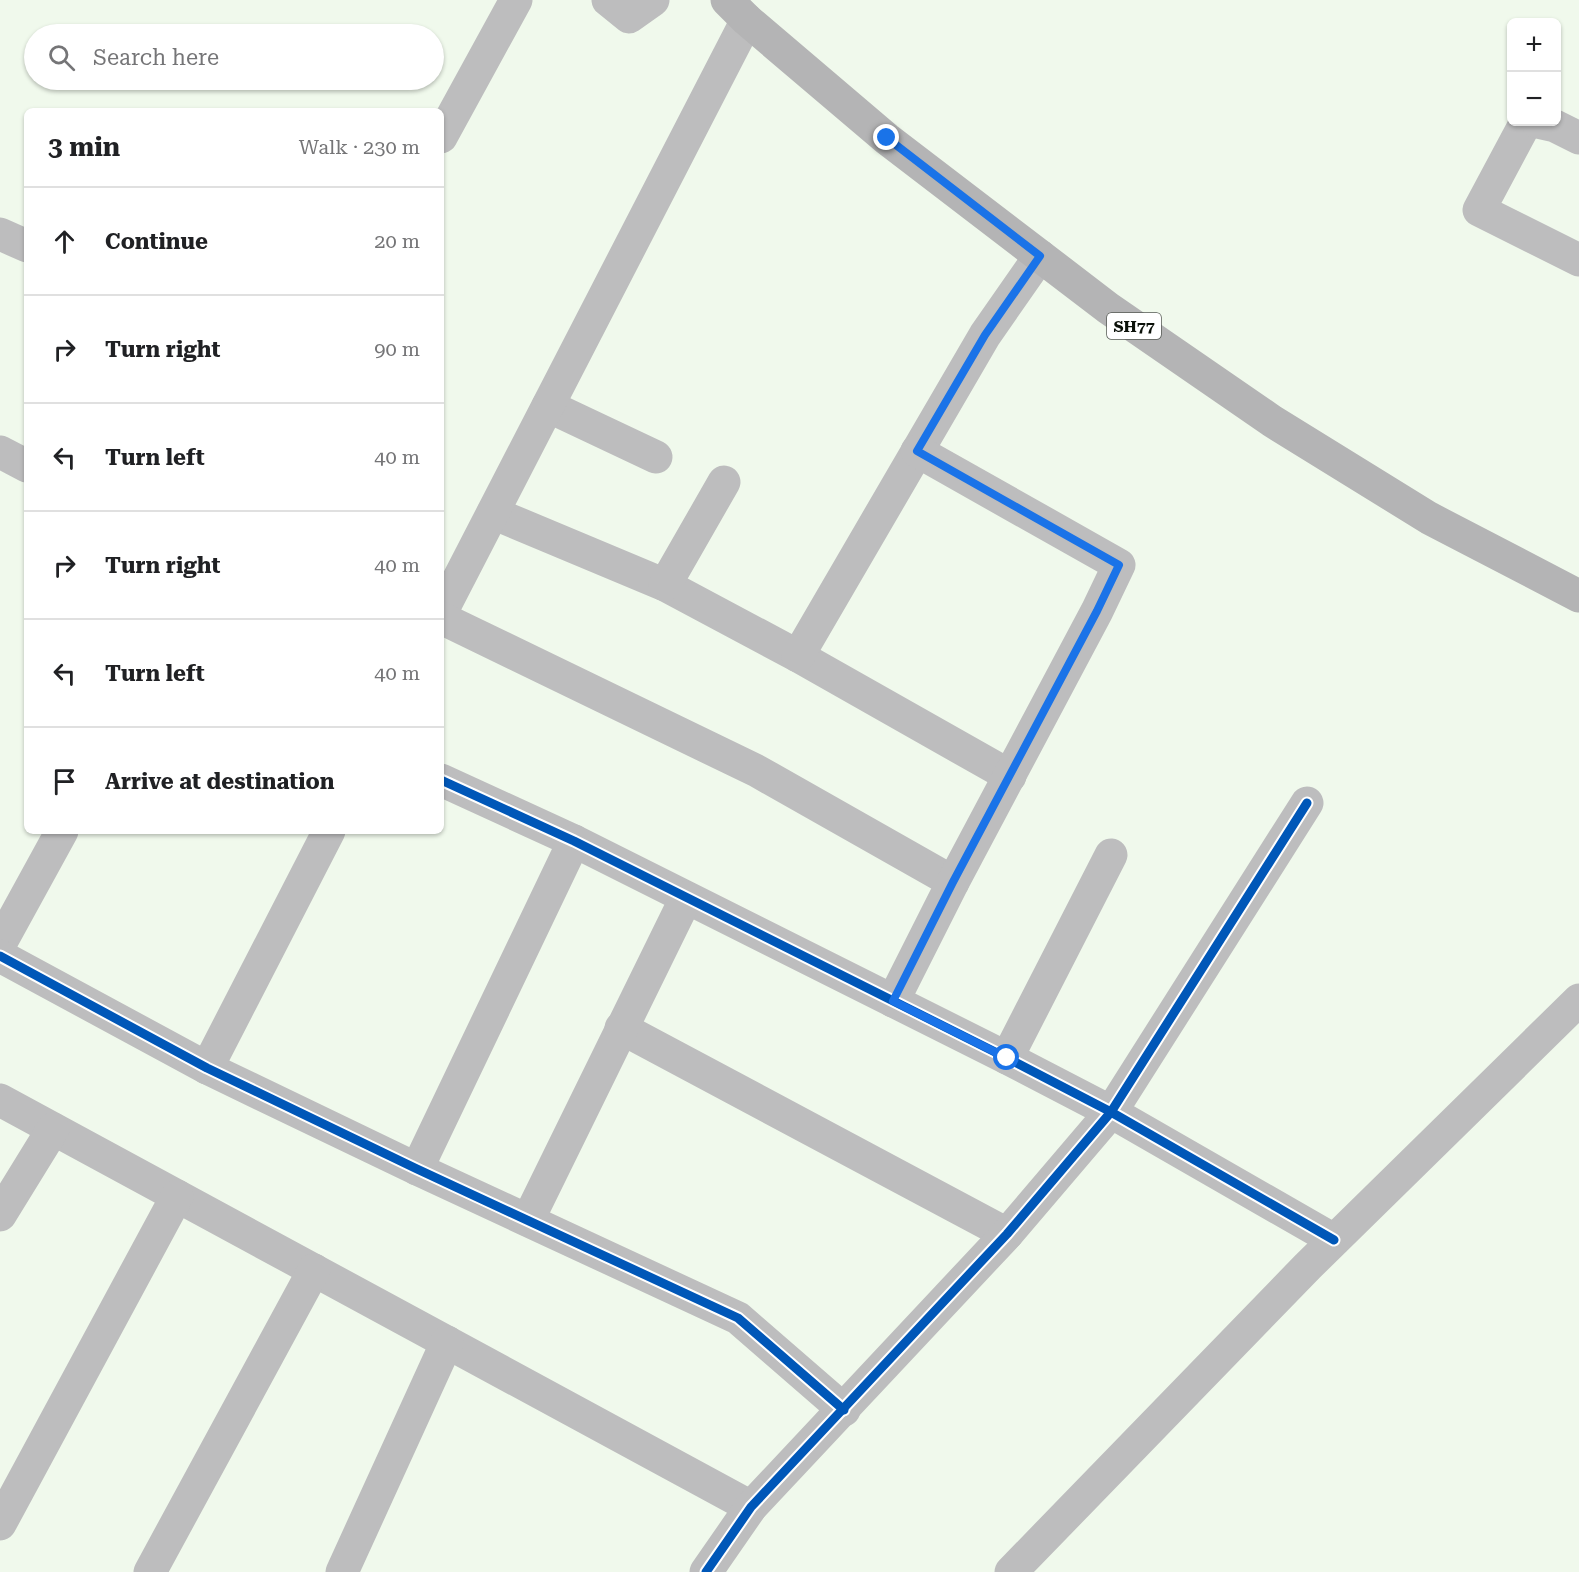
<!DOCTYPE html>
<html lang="en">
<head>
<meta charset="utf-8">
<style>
  :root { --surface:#fff; --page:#f6f6f6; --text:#202124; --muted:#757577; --line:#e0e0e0 }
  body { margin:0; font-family:"Roboto Serif",serif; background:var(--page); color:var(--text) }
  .controls { position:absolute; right:18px; top:18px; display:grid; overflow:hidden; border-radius:9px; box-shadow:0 2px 4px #0004 }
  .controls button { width:54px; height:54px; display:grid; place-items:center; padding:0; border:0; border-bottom:2px solid var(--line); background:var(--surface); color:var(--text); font:30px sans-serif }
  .stop { position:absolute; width:18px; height:18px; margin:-14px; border:4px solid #1a73e8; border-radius:50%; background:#fff }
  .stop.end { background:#1a73e8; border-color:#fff; box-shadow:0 2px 6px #0008 }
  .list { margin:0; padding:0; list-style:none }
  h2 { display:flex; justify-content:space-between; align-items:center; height:78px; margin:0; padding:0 24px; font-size:26px }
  h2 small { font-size:20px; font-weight:400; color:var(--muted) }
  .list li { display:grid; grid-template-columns:39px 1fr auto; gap:18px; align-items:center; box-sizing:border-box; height:108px; padding:0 24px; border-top:2px solid var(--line) }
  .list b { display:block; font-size:22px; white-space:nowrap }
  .list em { font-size:20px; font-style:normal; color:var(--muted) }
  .icon { flex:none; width:33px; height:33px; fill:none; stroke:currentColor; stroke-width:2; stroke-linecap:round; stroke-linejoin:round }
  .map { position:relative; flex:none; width:1579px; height:1572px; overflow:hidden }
  .search { position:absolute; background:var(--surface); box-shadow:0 2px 4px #0004; left:24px; top:24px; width:420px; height:66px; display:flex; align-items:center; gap:15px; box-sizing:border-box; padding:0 21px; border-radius:33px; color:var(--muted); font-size:22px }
  .panel { position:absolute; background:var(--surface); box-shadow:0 2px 4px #0004; left:24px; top:108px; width:420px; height:726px; border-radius:9px }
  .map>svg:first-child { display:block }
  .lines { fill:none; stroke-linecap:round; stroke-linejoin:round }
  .minor { stroke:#bdbdbe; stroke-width:33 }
  .major { stroke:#b4b4b5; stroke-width:33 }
  .cycleway-casing { stroke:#fff; stroke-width:13 }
  .cycleway { stroke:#0057b8; stroke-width:9 }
  .route { stroke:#1a73e8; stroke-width:8 }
  .labels { text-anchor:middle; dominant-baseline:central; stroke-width:4.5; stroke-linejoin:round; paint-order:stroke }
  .shield { fill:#fff; stroke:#545853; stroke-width:1.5 }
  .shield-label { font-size:16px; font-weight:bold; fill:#0b1109 }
</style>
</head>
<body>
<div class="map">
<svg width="1579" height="1572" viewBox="0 0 1579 1572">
  <rect width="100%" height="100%" fill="#f0f9ec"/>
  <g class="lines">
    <g class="minor">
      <polyline points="608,0 629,17 653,0"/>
      <polyline points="1526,122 1479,210 1579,260"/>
      <polyline points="1537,122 1555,126 1579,138"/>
      <polyline points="441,137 516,0"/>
      <polyline points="0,234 27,246"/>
      <polyline points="548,406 656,457"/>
      <polyline points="0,452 27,466"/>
      <polyline points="493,513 665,585 798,656 1010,776"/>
      <polyline points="665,585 724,482"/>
      <polyline points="441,613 747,20"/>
      <polyline points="441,618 757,771 953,882"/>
      <polyline points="798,656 985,335 1040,256"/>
      <polyline points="441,780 574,841 1007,1058 1111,1112 1334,1240"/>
      <polyline points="0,944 62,831"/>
      <polyline points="0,956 207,1068 417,1169 738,1318 844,1410"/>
      <polyline points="893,1001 953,882 1097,611 1119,565 917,451"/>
      <polyline points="621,1028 1007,1234"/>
      <polyline points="1007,1058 1111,855"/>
      <polyline points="207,1068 329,831"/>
      <polyline points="0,1100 751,1507"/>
      <polyline points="417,1169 574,841"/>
      <polyline points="0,1215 53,1129"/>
      <polyline points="528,1220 686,898"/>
      <polyline points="0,1524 177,1196"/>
      <polyline points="150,1572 314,1270"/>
      <polyline points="342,1572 447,1342"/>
      <polyline points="706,1572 751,1507 1007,1234 1111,1112 1307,803"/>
      <polyline points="1011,1572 1308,1266 1579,1000"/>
    </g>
    <polyline class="major" points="727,0 747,20 887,139 1108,308 1272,421 1429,518 1579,596"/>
    <g class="cycleway-casing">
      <g id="cycleway">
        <polyline points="441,780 574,841 1007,1058 1111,1112 1334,1240"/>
        <polyline points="0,956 207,1068 417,1169 738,1318 844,1410"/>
        <polyline points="706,1572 751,1507 1007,1234 1111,1112 1307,803"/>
      </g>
    </g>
    <use href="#cycleway" class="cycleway"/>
  </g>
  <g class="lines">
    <polyline class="route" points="887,138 1040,256 985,335 917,451 1119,565 1097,611 953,882 893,1001 1007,1058"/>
  </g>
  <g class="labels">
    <rect class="shield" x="1107" y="313" width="54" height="26" rx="4.5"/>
    <g class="shield-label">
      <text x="1134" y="326">SH77</text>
    </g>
  </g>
</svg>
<div class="controls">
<button>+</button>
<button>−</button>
</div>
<div class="stop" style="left:1007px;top:1058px"></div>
<div class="stop end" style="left:887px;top:138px"></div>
<div class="search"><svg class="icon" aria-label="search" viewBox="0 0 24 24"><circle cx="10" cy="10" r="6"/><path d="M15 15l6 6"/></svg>Search here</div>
<section class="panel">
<h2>3 min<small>Walk · 230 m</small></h2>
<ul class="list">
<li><svg class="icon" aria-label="ahead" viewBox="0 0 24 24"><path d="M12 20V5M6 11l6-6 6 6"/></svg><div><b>Continue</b></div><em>20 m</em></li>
<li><svg class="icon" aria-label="right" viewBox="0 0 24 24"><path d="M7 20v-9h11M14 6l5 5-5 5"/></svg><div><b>Turn right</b></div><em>90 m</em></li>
<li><svg class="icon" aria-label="left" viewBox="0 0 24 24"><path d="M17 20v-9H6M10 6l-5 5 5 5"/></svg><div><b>Turn left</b></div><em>40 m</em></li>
<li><svg class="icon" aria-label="right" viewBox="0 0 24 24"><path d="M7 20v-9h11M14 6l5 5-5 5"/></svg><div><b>Turn right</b></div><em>40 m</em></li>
<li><svg class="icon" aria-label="left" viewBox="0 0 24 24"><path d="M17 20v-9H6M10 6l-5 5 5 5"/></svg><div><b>Turn left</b></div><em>40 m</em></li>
<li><svg class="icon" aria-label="arrive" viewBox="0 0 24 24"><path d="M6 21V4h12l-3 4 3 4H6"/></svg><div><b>Arrive at destination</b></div></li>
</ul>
</section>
</div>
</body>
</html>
